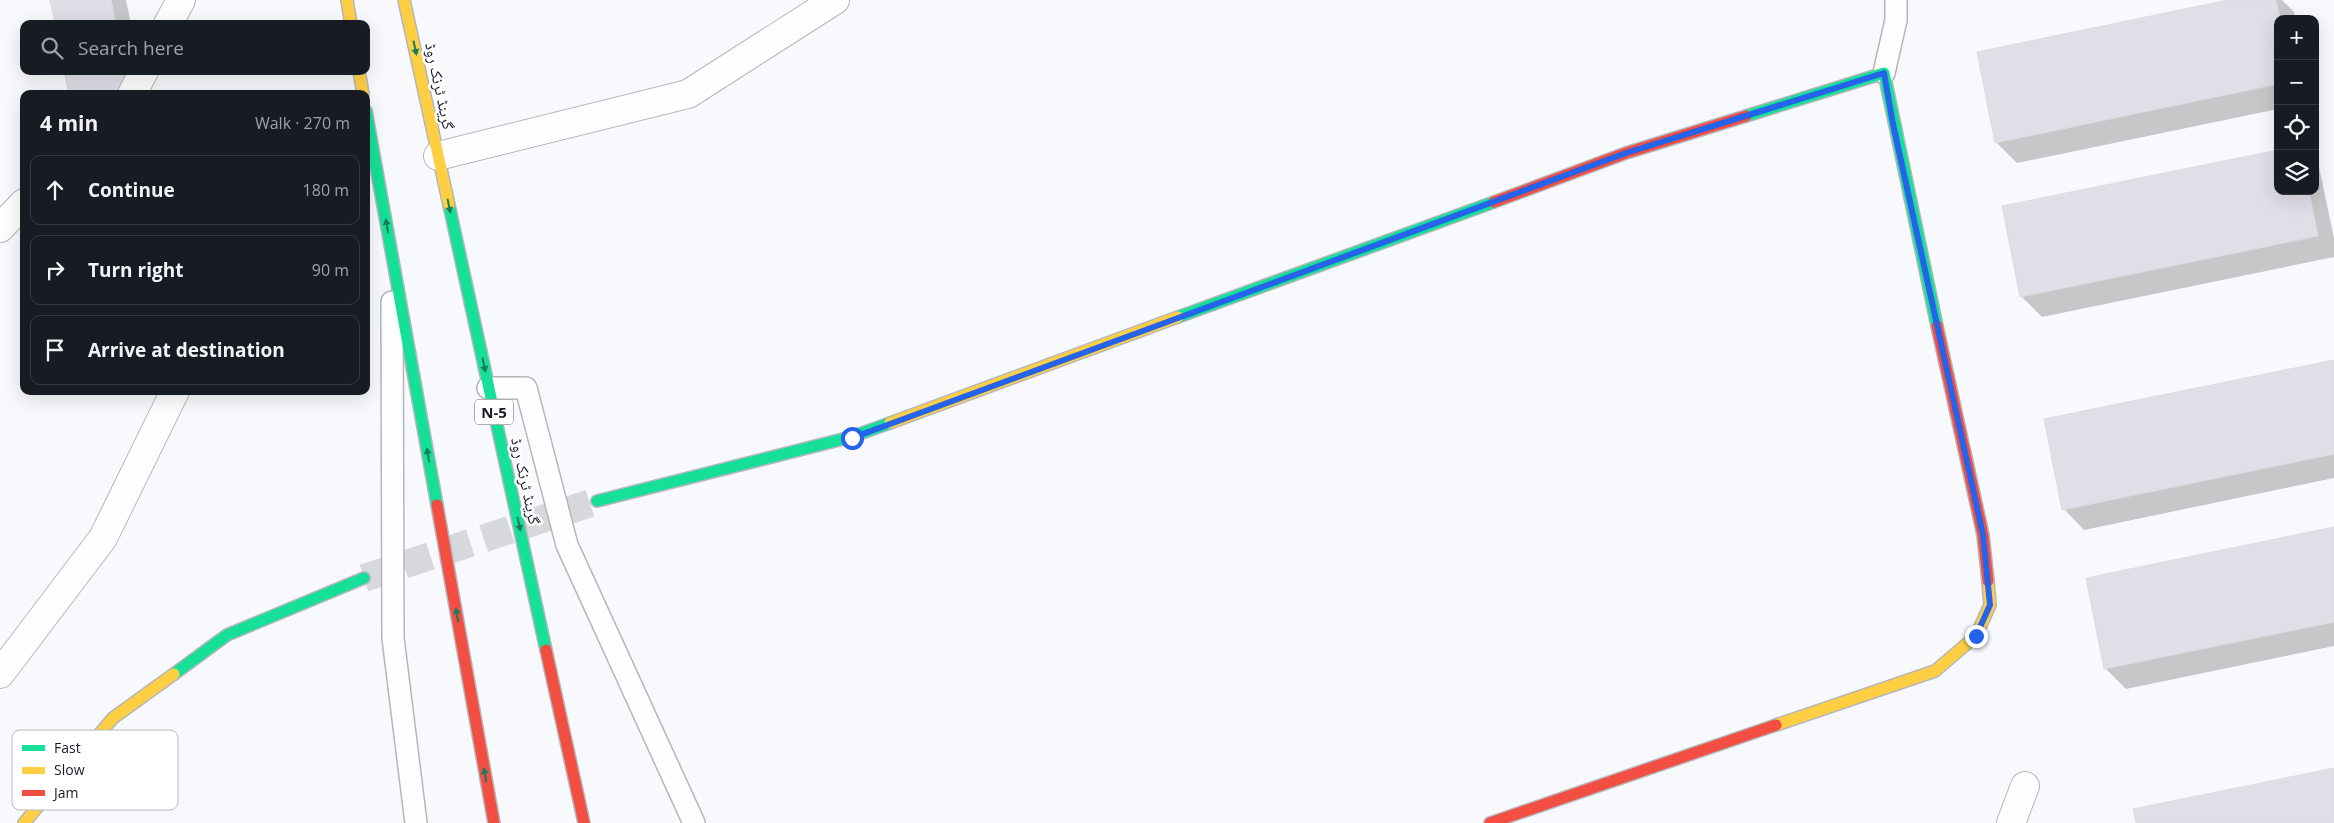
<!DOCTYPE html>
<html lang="en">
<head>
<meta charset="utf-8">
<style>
  :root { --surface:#171b24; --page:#20242c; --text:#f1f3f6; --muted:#9ea1a6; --line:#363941 }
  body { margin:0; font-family:"Open Sans","Noto Naskh Arabic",sans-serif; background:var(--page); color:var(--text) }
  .controls { position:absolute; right:15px; top:15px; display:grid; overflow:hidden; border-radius:10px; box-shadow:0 5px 20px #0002 }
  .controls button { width:45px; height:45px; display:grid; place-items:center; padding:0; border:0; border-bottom:1px solid var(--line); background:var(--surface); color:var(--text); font:25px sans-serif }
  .stop { position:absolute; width:15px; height:15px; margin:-11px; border:4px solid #2563eb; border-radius:50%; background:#fff }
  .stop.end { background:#2563eb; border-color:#fff; box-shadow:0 1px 5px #0008 }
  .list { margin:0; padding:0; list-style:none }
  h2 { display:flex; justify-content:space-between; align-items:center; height:65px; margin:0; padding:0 20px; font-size:21px }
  h2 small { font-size:16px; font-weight:400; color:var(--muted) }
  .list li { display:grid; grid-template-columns:32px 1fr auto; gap:15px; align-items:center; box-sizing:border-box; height:70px; margin:0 10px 10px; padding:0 10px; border:1px solid var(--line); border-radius:10px }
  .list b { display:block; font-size:19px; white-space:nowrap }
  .list em { font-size:16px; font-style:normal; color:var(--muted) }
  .icon { flex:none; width:28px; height:28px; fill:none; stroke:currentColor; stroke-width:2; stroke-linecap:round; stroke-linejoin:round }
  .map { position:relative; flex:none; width:2334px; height:823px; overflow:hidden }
  .search { position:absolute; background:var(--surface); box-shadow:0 5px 20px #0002; left:20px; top:20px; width:350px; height:55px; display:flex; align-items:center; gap:12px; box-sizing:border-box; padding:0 18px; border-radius:10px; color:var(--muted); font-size:19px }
  .panel { position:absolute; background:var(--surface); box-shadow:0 5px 20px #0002; left:20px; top:90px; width:350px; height:305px; border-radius:10px }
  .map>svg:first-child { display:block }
  .shadow { fill:#0003 }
  .building { fill:#e0dee6; stroke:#dcdbe1 }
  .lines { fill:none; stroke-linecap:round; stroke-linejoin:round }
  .secondary-tunnel { stroke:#d7d8dc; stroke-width:28; stroke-dasharray:28 14; stroke-linecap:butt }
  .lane-casing { stroke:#b5b6bc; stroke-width:24 }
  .street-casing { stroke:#b5b6bc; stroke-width:30 }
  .fast-casing { stroke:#b5b6bc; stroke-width:14 }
  .slow-casing { stroke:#b5b6bc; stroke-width:14 }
  .jam-casing { stroke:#b5b6bc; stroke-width:14 }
  .lane { stroke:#fefeff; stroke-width:21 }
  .street { stroke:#fefeff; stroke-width:28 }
  .fast { stroke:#16e098; stroke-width:11 }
  .slow { stroke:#ffcf43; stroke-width:11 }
  .jam { stroke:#f24e42; stroke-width:11 }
  .oneway { fill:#187d5e }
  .route { stroke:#2563eb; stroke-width:6 }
  .labels { text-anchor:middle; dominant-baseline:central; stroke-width:5; stroke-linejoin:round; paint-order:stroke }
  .shield { fill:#fff; stroke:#5f5f66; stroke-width:1 }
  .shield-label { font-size:15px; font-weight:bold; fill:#1a1a24 }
  .street-label { font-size:16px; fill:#1a1a24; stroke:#fff }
  .key { fill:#fff; stroke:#bababd; stroke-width:1 }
  .key-label { font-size:14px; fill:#1a1a24 }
</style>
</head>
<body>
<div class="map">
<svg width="2334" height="823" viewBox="0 0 2334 823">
  <rect width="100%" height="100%" fill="#f8f9fc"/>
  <g class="shadow">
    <polygon points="51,0 126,0 131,24 56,24"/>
    <polygon points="2235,0 2282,0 2294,12 2295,19 2278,19 2278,109 2017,163 1996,142"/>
    <polygon points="2315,163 2319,167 2334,238 2334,257 2042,317 2021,296 2278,191 2315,191"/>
    <polygon points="2334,361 2334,478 2084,530 2064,509"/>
    <polygon points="2334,528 2334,646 2126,689 2105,668"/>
  </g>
  <g class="building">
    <polygon points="50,0 111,0 116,24 55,24"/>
    <polygon points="2228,0 2276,0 2280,19 2278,19 2278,84 1995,143 1977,52"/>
    <polygon points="64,71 126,71 130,88 121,94 69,94"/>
    <polygon points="2278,150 2278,191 2309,191 2318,236 2020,297 2002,206"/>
    <polygon points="2334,360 2334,454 2062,510 2044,419"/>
    <polygon points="2334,527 2334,622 2104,669 2086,578"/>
    <polygon points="2334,768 2334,823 2136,823 2133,809"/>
  </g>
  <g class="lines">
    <polyline class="secondary-tunnel" points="364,578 597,501"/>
    <g class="lane-casing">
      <g id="lane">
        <polyline points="1884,73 1896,20 1896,0"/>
        <polyline points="392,302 393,638 416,823"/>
        <polyline points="488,388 526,388 567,545 694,823"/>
      </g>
    </g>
    <g class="street-casing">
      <g id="street">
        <polyline points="168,24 181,0"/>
        <polyline points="132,94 144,71"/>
        <polyline points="438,156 688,94 835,0"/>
        <polyline points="0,228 24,203"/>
        <polyline points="0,674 103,538 175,391"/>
        <polyline points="2011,823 2025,786"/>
      </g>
    </g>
    <g class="fast-casing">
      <g id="fast">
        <polyline points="366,111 437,505"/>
        <polyline points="1746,116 1884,73 1937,326"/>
        <polyline points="449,205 546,650"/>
        <polyline points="1178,317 1494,202"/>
        <polyline points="597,501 851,437 890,423"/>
        <polyline points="174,674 227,635 364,578"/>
      </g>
    </g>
    <g class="slow-casing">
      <g id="slow">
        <polyline points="347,0 351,24"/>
        <polyline points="404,0 449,205"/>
        <polyline points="359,71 363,94"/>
        <polyline points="890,423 1178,317"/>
        <polyline points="1776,725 1935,671 1976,636 1990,605 1988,581"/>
        <polyline points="24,823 113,718 174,674"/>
      </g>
    </g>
    <g class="jam-casing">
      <g id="jam">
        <polyline points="1494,202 1626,153 1746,116"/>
        <polyline points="1937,326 1983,535 1988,581"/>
        <polyline points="437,505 494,823"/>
        <polyline points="546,650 584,823"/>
        <polyline points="1490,823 1776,725"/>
      </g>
    </g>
    <use href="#lane" class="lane"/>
    <use href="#street" class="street"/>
    <use href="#fast" class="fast"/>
    <use href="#slow" class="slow"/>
    <use href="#jam" class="jam"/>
  </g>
  <defs><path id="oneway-solid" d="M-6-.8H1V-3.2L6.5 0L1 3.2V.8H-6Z" transform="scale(1.25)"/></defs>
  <g class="oneway">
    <use href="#oneway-solid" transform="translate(415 48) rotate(78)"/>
    <use href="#oneway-solid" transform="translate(449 206) rotate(78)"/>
    <use href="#oneway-solid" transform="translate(387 226) rotate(-100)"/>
    <use href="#oneway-solid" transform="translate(484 365) rotate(78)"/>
    <use href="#oneway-solid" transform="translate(428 455) rotate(-100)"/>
    <use href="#oneway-solid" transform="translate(519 524) rotate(78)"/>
    <use href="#oneway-solid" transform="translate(457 615) rotate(-100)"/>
    <use href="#oneway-solid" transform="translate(485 775) rotate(-100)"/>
  </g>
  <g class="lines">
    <polyline class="route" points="852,438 1626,153 1884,73 1893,124 1983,535 1990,605 1976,636"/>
  </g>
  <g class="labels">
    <rect class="shield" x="475" y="399.5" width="38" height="25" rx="4"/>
    <g class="shield-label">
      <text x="494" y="412">N-5</text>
    </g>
    <g class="street-label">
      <text transform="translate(440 86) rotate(78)">گرینڈ ٹرنک روڈ</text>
      <text transform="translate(526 481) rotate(78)">گرینڈ ٹرنک روڈ</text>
    </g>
  </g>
  <rect x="12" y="730" width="166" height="80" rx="8" class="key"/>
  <rect x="22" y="745" width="23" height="6" fill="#16e098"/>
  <rect x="22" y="767" width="23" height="7" fill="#ffcf43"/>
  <rect x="22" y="790" width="23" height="6" fill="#f24e42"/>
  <g class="key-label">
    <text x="54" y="753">Fast</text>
    <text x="54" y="775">Slow</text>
    <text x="54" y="798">Jam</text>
  </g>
</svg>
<div class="controls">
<button>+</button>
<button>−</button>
<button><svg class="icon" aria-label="locate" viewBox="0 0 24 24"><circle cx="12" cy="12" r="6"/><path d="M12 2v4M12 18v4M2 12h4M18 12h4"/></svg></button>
<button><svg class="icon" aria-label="layers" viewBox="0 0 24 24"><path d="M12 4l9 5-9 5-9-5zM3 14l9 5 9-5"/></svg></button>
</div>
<div class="stop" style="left:852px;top:438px"></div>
<div class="stop end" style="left:1976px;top:636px"></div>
<div class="search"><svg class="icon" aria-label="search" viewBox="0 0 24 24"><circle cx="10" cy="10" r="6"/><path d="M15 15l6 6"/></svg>Search here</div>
<section class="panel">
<h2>4 min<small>Walk · 270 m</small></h2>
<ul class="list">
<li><svg class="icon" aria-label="ahead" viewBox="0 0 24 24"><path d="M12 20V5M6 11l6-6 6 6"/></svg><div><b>Continue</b></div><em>180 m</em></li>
<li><svg class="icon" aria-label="right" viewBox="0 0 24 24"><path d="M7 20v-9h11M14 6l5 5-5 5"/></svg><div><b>Turn right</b></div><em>90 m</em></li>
<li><svg class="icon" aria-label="arrive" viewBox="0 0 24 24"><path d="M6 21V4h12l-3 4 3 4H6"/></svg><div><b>Arrive at destination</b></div></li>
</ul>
</section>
</div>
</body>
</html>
